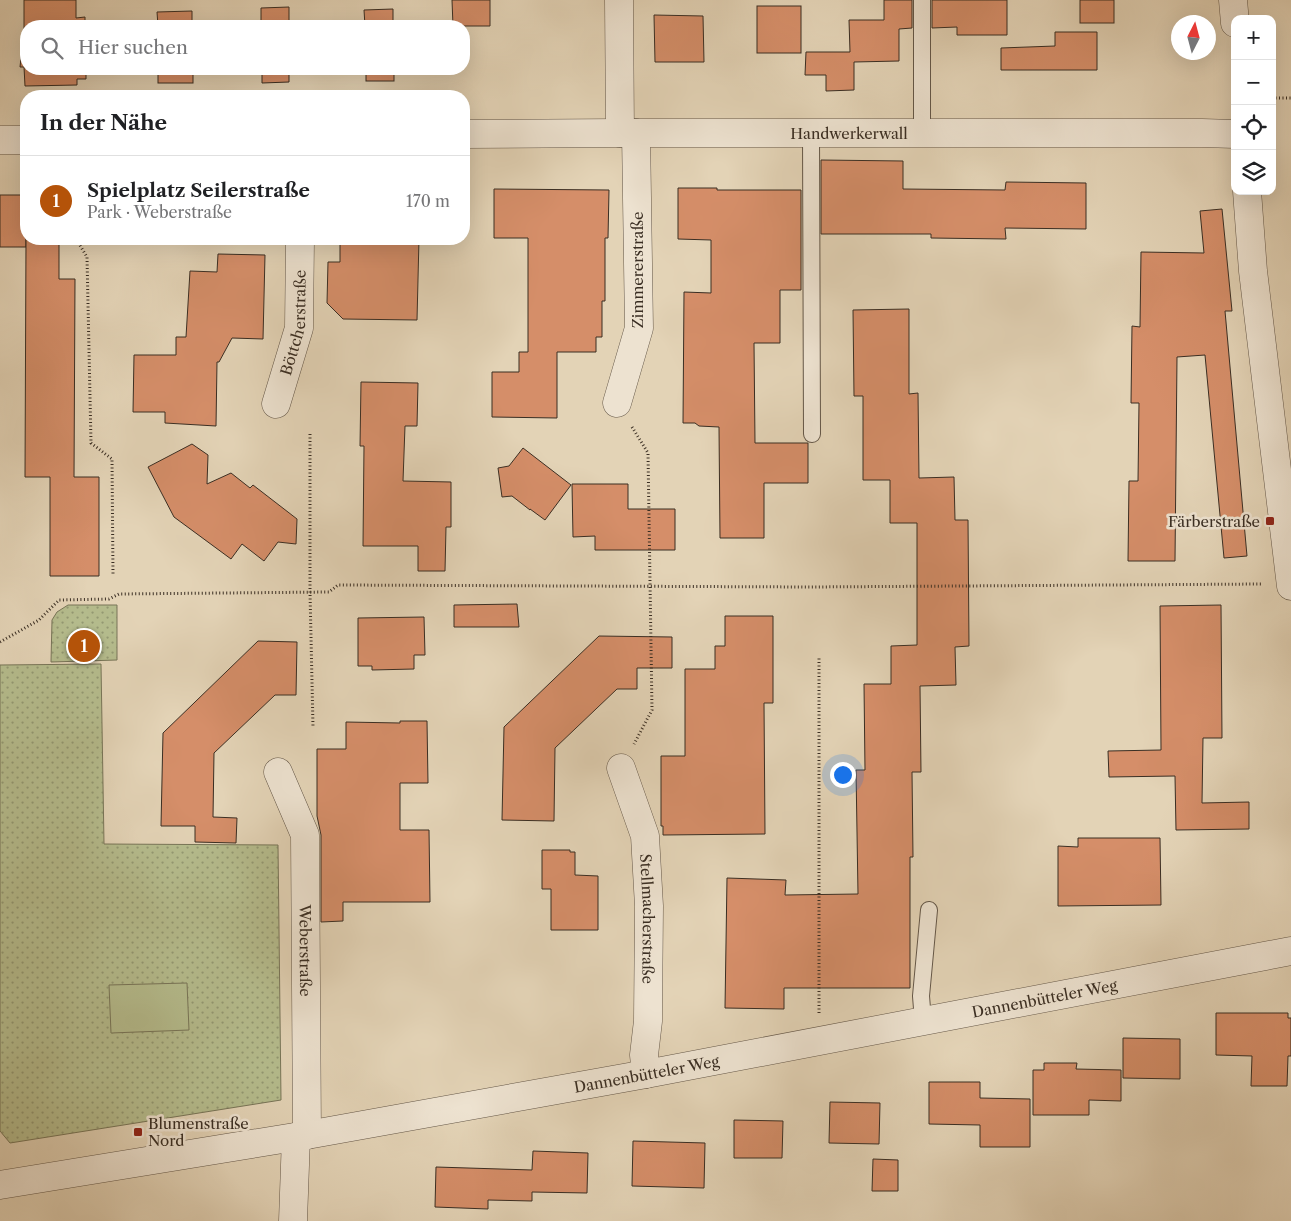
<!DOCTYPE html>
<html lang="de">
<head>
<meta charset="utf-8">
<style>
  :root { --surface:#fff; --page:#f2f2f2; --text:#202124; --muted:#757577; --line:#e0e0e0; --accent:#b45309 }
  body { margin:0; font-family:"Libre Caslon Text",serif; background:var(--page); color:var(--text) }
  .controls { position:absolute; right:15px; top:15px; display:grid; overflow:hidden; border-radius:10px; box-shadow:0 5px 20px #0002 }
  .controls button { width:45px; height:45px; display:grid; place-items:center; padding:0; border:0; border-bottom:1px solid var(--line); background:var(--surface); color:var(--text); font:25px sans-serif }
  .compass { position:absolute; left:1171px; top:15px; width:45px; height:45px; border-radius:50%; background:var(--surface); box-shadow:0 5px 20px #0002; rotate:6deg }
  .you { position:absolute; left:842px; top:774px; width:18px; height:18px; margin:-12px; border:4px solid #fff; border-radius:50%; background:#1a73e8; box-shadow:0 0 0 8px #1a73e833 }
  .badge { display:grid; place-items:center; width:32px; height:32px; border-radius:50%; background:var(--accent); color:#fff; font-size:16px; font-weight:700 }
  .pin { position:absolute; translate:-50% -50%; border:2px solid #fff; box-shadow:0 1px 5px #0006 }
  .list { margin:0; padding:0; list-style:none }
  h2 { display:flex; justify-content:space-between; align-items:center; height:65px; margin:0; padding:0 20px; font-size:21px }
  h2 small { font-size:16px; font-weight:400; color:var(--muted) }
  .list li { display:grid; grid-template-columns:32px 1fr auto; gap:15px; align-items:center; box-sizing:border-box; height:90px; padding:0 20px; border-top:1px solid var(--line) }
  .list b { display:block; font-size:19px; white-space:nowrap }
  .list p { margin:0; font-size:16px; white-space:nowrap; color:var(--muted) }
  .list em { font-size:16px; font-style:normal; color:var(--muted) }
  .icon { flex:none; width:28px; height:28px; fill:none; stroke:currentColor; stroke-width:2; stroke-linecap:round; stroke-linejoin:round }
  .map { position:relative; flex:none; width:1291px; height:1221px; overflow:hidden }
  .search { position:absolute; background:var(--surface); box-shadow:0 5px 20px #0002; left:20px; top:20px; width:450px; height:55px; display:flex; align-items:center; gap:12px; box-sizing:border-box; padding:0 18px; border-radius:20px; color:var(--muted); font-size:19px }
  .panel { position:absolute; background:var(--surface); box-shadow:0 5px 20px #0002; left:20px; top:90px; width:450px; height:155px; border-radius:20px }
  .map>svg:first-child { display:block }
  .grass { fill:url(#grass-dots); stroke:#787558 }
  .pitch { fill:#b5bc8d; stroke:#787558 }
  .building { fill:#d58e69; stroke:#3a2e23 }
  .lines { fill:none; stroke-linecap:round; stroke-linejoin:round }
  .service-casing { stroke:#645748; stroke-width:18 }
  .minor-casing { stroke:#645748; stroke-width:29 }
  .tertiary-casing { stroke:#645748; stroke-width:29 }
  .path { stroke:#3a2e23; stroke-width:3; stroke-dasharray:1 2.5; stroke-linecap:butt }
  .service { stroke:#ede2d0; stroke-width:16 }
  .minor { stroke:#ede2d0; stroke-width:28 }
  .tertiary { stroke:#ede2d0; stroke-width:28 }
  .poi-dot { fill:#8f2418; stroke:#ede2d0; stroke-width:2 }
  .labels { text-anchor:middle; dominant-baseline:central; stroke-width:5; stroke-linejoin:round; paint-order:stroke }
  .street-label { font-size:15px; fill:#3a2e23; stroke:#ede2d0 }
  .poi-label { font-size:15px; fill:#3a2e23; stroke:#ede2d0; text-anchor:end }
</style>
</head>
<body>
<div class="map">
<svg width="1291" height="1221" viewBox="0 0 1291 1221">
  <defs>
    <pattern id="grass-dots" width="8" height="8" patternUnits="userSpaceOnUse" patternTransform="scale(1.25)"><rect width="8" height="8" fill="#b5bc8d"/><path d="M2 2h.1M6 6h.1" fill="none" stroke="#949973" stroke-width="1.8" stroke-linecap="round"/></pattern>
  </defs>
  <rect width="100%" height="100%" fill="#e3d3b6"/>
  <filter id="stains"><feTurbulence type="fractalNoise" baseFrequency=".004" numOctaves="4"/><feColorMatrix values="0 0 0 0 .2 0 0 0 0 .09 0 0 0 0 .02 0 0 0 .5 -.17"/></filter>
  <radialGradient id="worn" r=".72"><stop offset=".6" stop-color="#630" stop-opacity="0"/><stop offset="1" stop-color="#630" stop-opacity=".3"/></radialGradient>
  <g class="grass">
    <polygon points="68,605 117,605 117,660 51,662 52,620 57,612"/>
    <polygon points="101,664 104,844 278,845 281,1100 10,1143 0,1131 0,665"/>
  </g>
  <polygon class="pitch" points="187,983 189,1030 111,1033 109,985"/>
  <g class="building">
    <polygon points="24,0 76,0 76,18 85,17 85,26 26,26 26,69 86,69 86,79 77,79 77,85 25,86 24,67 20,67 24,30"/>
    <polygon points="452,0 490,0 490,26 453,26"/>
    <polygon points="884,0 912,0 912,28 899,29 899,61 854,62 854,90 826,91 826,75 805,75 806,52 850,52 849,20 884,20"/>
    <polygon points="932,0 1007,0 1007,35 957,35 957,27 932,28"/>
    <rect x="1080" y="0" width="34" height="23"/>
    <rect x="757" y="6" width="44" height="47"/>
    <polygon points="289,7 289,26 261,26 261,8"/>
    <polygon points="393,9 393,26 365,26 364,10"/>
    <polygon points="192,11 192,26 158,26 157,12"/>
    <polygon points="654,15 703,16 704,62 655,62"/>
    <polygon points="1055,32 1097,32 1097,70 1001,70 1001,48 1055,46"/>
    <rect x="158" y="69" width="35" height="14"/>
    <polygon points="262,69 289,69 289,82 262,83"/>
    <rect x="366" y="69" width="28" height="12"/>
    <polygon points="821,160 903,161 903,189 1005,190 1006,182 1086,183 1086,229 1005,228 1006,239 931,238 931,234 821,234"/>
    <polygon points="678,188 717,188 717,190 801,190 801,290 780,290 780,343 754,343 755,443 808,443 808,483 764,483 764,538 720,538 719,427 699,426 695,423 683,423 684,292 711,293 711,240 678,239"/>
    <polygon points="494,189 609,190 608,238 605,238 605,301 602,301 602,337 596,337 596,352 557,352 557,418 492,417 492,372 519,372 519,352 528,352 528,238 494,238"/>
    <rect x="0" y="195" width="26" height="52"/>
    <polygon points="1222,209 1232,311 1225,311 1247,556 1224,558 1205,355 1177,357 1175,561 1128,561 1129,481 1138,481 1139,403 1131,403 1132,326 1140,327 1141,252 1204,253 1200,211"/>
    <polygon points="26,239 59,239 59,279 75,279 74,477 99,477 99,576 50,576 50,477 25,477"/>
    <polygon points="340,239 419,239 417,320 343,319 327,303 328,262 340,262"/>
    <polygon points="218,254 265,255 263,339 232,338 219,362 217,362 216,426 165,423 165,412 133,412 134,355 176,355 176,337 186,337 190,271 217,272"/>
    <polygon points="909,309 909,394 918,393 919,478 954,477 955,520 968,520 969,646 955,647 956,685 920,686 921,772 912,772 913,857 910,857 910,988 784,988 784,1009 725,1008 727,878 786,880 785,895 858,894 856,770 865,770 864,684 891,684 891,646 917,645 917,523 890,523 890,480 863,480 863,396 854,396 853,310"/>
    <polygon points="361,382 418,383 417,426 405,426 403,481 451,482 451,527 446,527 445,571 418,571 418,546 363,546 364,446 360,446"/>
    <polygon points="192,444 208,455 207,484 231,473 250,488 253,485 297,519 296,544 278,542 264,561 242,544 231,559 174,517 148,467"/>
    <polygon points="523,448 571,485 545,520 530,509 530,510 512,496 502,497 498,468 509,466"/>
    <polygon points="572,484 628,484 628,509 675,509 675,550 595,550 595,536 573,537"/>
    <polygon points="517,604 519,627 454,627 454,605"/>
    <polygon points="1221,605 1222,738 1203,738 1202,803 1249,802 1249,829 1176,830 1175,776 1109,777 1108,751 1161,750 1160,606"/>
    <polygon points="725,616 773,616 773,703 764,703 765,834 663,835 663,826 661,826 661,756 685,756 685,669 715,669 715,646 725,646"/>
    <polygon points="424,617 425,655 414,655 414,669 372,670 372,666 358,666 358,618"/>
    <polygon points="599,636 672,637 672,668 637,668 637,689 617,689 555,748 554,821 502,820 504,727"/>
    <polygon points="258,641 297,642 296,695 275,695 214,753 213,817 237,818 236,843 195,842 195,826 161,826 163,733"/>
    <polygon points="400,721 427,721 428,783 400,783 400,830 429,830 430,902 343,902 343,921 321,922 321,835 317,816 317,749 346,749 346,722 400,723"/>
    <polygon points="1078,838 1160,838 1161,905 1058,906 1058,846 1078,847"/>
    <polygon points="542,850 570,850 570,852 575,852 575,875 598,876 598,930 551,930 551,889 542,889"/>
    <polygon points="1216,1013 1288,1013 1288,1018 1291,1018 1291,1056 1288,1056 1287,1086 1251,1086 1252,1056 1216,1055"/>
    <polygon points="1123,1038 1180,1039 1180,1079 1123,1078"/>
    <polygon points="1044,1063 1077,1063 1076,1069 1121,1070 1121,1101 1089,1100 1089,1115 1033,1115 1033,1070 1044,1070"/>
    <polygon points="929,1082 980,1082 980,1098 1030,1099 1030,1147 980,1147 980,1125 929,1124"/>
    <polygon points="830,1102 880,1103 879,1144 829,1143"/>
    <polygon points="734,1120 783,1121 782,1158 734,1158"/>
    <polygon points="633,1141 705,1143 704,1188 632,1186"/>
    <polygon points="533,1151 588,1153 587,1193 532,1192 532,1201 488,1200 488,1209 435,1207 436,1167 532,1170"/>
    <polygon points="873,1159 898,1160 898,1191 872,1191"/>
  </g>
  <g class="lines">
    <g class="service-casing">
      <g id="service">
        <polyline points="811,133 812,434"/>
        <polyline points="922,133 922,0"/>
        <polyline points="923,1021 921,996 929,910"/>
      </g>
    </g>
    <g class="minor-casing">
      <g id="minor">
        <polyline points="619,0 620,133"/>
        <polyline points="1233,0 1235,23"/>
        <path id="s1" d="M464,134L620,133H1202L1235,134"/>
        <polyline points="0,140 26,140"/>
        <polyline points="1247,191 1253,271 1291,586"/>
        <polyline points="617,403 639,328 636,133"/>
        <path id="s2" d="M276,404L299,328L300,239"/>
        <path id="s3" d="M621,768L645,836L649,906L648,1021L644,1055L646,1074"/>
        <path id="s4" d="M278,772L305,835L307,1135"/>
        <polyline points="293,1221 296,1137"/>
      </g>
    </g>
    <g class="tertiary-casing">
      <g id="tertiary">
        <path id="s5" d="M0,1185L307,1135L646,1074L1291,951"/>
      </g>
    </g>
    <g class="path">
      <polyline points="1272,98 1291,98"/>
      <polyline points="78,239 78,242 87,257 91,443 112,459 113,574"/>
      <polyline points="632,427 648,453 652,710 634,744"/>
      <polyline points="310,434 310,592 313,727"/>
      <polyline points="0,642 39,620 59,600 109,599 119,594 329,592 338,585 810,587 1262,584"/>
      <polyline points="819,1013 819,658"/>
    </g>
    <use href="#service" class="service"/>
    <use href="#minor" class="minor"/>
    <use href="#tertiary" class="tertiary"/>
  </g>
  <g class="poi-dot">
    <rect x="1265" y="516" width="10" height="10" rx="2.5"/>
    <rect x="133" y="1127" width="10" height="10" rx="2.5"/>
  </g>
  <g class="labels">
    <g class="street-label">
      <text stroke="none"><textPath href="#s1" startOffset="385">Handwerkerwall</textPath></text>
      <text transform="translate(637 270) rotate(-90)">Zimmererstraße</text>
      <text stroke="none"><textPath href="#s2" startOffset="84">Böttcherstraße</textPath></text>
      <text stroke="none"><textPath href="#s3" startOffset="155">Stellmacherstraße</textPath></text>
      <text stroke="none"><textPath href="#s4" startOffset="184">Weberstraße</textPath></text>
      <text stroke="none"><textPath href="#s5" startOffset="1061">Dannenbütteler Weg</textPath></text>
      <text stroke="none"><textPath href="#s5" startOffset="656">Dannenbütteler Weg</textPath></text>
    </g>
    <g class="poi-label">
      <text x="1260" y="521">Färberstraße</text>
      <text x="148" y="1123" text-anchor="start">Blumenstraße<tspan x="148" dy="17">Nord</tspan></text>
    </g>
  </g>
  <rect width="100%" height="100%" filter="url(#stains)"/>
  <rect width="100%" height="100%" fill="url(#worn)"/>
</svg>
<div class="controls">
<button>+</button>
<button>−</button>
<button><svg class="icon" aria-label="locate" viewBox="0 0 24 24"><circle cx="12" cy="12" r="6"/><path d="M12 2v4M12 18v4M2 12h4M18 12h4"/></svg></button>
<button><svg class="icon" aria-label="layers" viewBox="0 0 24 24"><path d="M12 4l9 5-9 5-9-5zM3 14l9 5 9-5"/></svg></button>
</div>
<svg class="compass" viewBox="-18 -18 36 36"><path d="M0-13l5 13h-10z" fill="#e53935"/><path d="M0 13l5-13h-10z" fill="#757577"/></svg>
<div class="you"></div>
<div class="pin badge" style="left:84px;top:646px">1</div>
<div class="search"><svg class="icon" aria-label="search" viewBox="0 0 24 24"><circle cx="10" cy="10" r="6"/><path d="M15 15l6 6"/></svg>Hier suchen</div>
<section class="panel">
<h2>In der Nähe<small></small></h2>
<ul class="list">
<li><span class="badge">1</span><div><b>Spielplatz Seilerstraße</b><p>Park · Weberstraße</p></div><em>170 m</em></li>
</ul>
</section>
</div>
</body>
</html>
